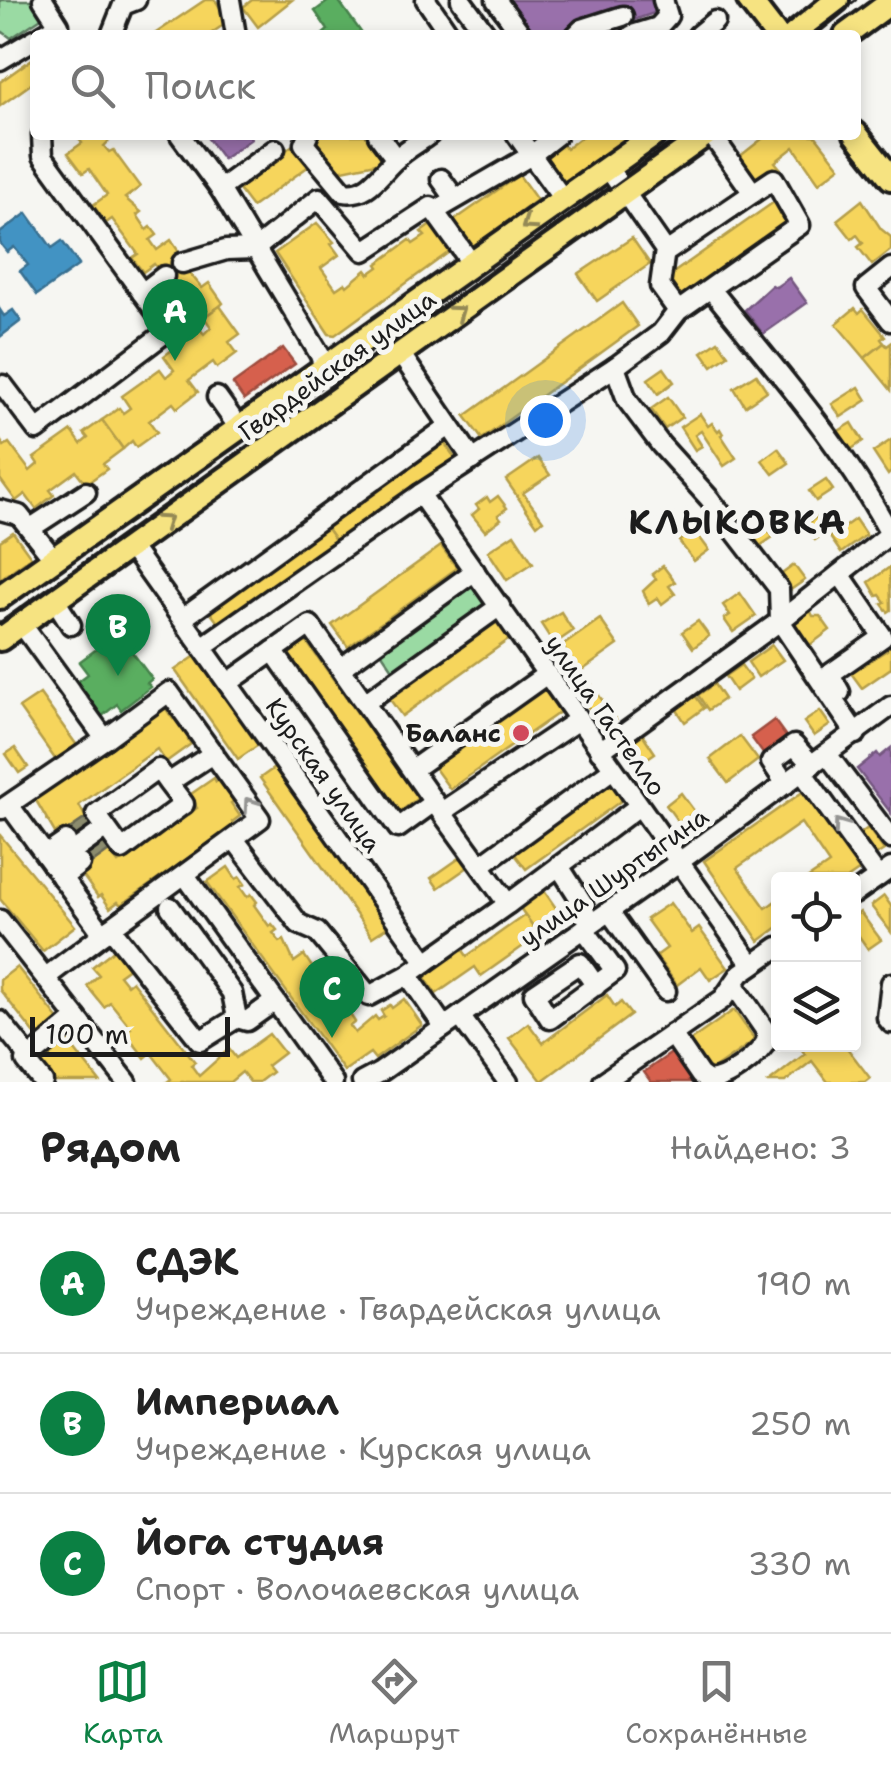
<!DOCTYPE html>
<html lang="ru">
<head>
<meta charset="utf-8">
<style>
  :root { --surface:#fff; --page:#f6f6f6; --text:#222; --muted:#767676; --line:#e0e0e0; --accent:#0b8043 }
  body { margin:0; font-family:"Shantell Sans",sans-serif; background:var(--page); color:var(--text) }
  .controls { position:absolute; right:30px; bottom:30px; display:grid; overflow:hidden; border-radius:10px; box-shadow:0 5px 15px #0003 }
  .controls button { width:90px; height:90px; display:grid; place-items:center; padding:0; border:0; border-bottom:2px solid var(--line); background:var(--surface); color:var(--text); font:50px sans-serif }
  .scale { position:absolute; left:30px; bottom:25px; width:200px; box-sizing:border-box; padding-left:10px; border:5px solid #1c1c1c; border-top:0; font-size:28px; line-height:35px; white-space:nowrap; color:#1c1c1c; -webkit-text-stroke:8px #f6f6f2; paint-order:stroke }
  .you { position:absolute; left:545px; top:420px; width:35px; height:35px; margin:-25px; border:8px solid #fff; border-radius:50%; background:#1a73e8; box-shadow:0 0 0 15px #1a73e833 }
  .badge { display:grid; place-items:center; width:65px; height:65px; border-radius:50%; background:var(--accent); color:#fff; font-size:32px; font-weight:700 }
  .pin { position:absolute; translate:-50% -82px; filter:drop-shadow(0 2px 5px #0008) }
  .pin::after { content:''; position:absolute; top:52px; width:35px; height:30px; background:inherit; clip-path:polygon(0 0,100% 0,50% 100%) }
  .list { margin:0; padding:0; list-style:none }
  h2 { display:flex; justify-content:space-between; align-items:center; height:130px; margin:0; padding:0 40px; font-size:42px }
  h2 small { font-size:32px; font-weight:400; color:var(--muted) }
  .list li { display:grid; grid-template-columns:65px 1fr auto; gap:30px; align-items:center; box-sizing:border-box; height:140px; padding:0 40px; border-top:2px solid var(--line) }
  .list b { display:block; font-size:38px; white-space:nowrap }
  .list p { margin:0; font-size:32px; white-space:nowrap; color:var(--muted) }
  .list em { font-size:32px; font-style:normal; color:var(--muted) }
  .icon { flex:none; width:55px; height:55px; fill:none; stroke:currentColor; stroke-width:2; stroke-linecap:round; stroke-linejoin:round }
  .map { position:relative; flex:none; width:891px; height:1082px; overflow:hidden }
  .search { position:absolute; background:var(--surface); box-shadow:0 5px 15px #0003; left:30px; right:30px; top:30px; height:110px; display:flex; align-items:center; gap:25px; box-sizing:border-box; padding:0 35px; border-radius:10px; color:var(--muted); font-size:38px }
  .sheet { height:550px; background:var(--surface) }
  nav { display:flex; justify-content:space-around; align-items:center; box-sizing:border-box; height:140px; border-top:2px solid var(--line); background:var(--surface); font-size:28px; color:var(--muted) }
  nav a { display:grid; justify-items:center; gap:5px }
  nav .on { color:var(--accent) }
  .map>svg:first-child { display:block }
  .green { fill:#9adaa3; stroke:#5b7b60; stroke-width:2.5 }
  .homes { fill:#f6d55c; stroke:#b59e49; stroke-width:2.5 }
  .shops { fill:#d6604d; stroke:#9e4c3e; stroke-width:2.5 }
  .offices { fill:#9970ab; stroke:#745780; stroke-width:2.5 }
  .schools { fill:#4393c3; stroke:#376f91; stroke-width:2.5 }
  .public { fill:#5aae61; stroke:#47824c; stroke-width:2.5 }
  .industry { fill:#8c8c6e; stroke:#6a6a55; stroke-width:2.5 }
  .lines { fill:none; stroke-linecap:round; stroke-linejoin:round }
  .minor-casing { stroke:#1c1c1c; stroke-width:25 }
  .major-casing { stroke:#1c1c1c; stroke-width:30 }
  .minor { stroke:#f6f6f2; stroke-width:18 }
  .major { stroke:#f6e381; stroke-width:22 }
  .tram { stroke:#1c1c1c; stroke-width:2.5 }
  .oneway { stroke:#948954 }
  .oneway2 { stroke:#949492 }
  .poi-dot { fill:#d1495b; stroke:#f6f6f2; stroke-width:4 }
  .labels { text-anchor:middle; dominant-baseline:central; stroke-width:10; stroke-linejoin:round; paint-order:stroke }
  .street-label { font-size:25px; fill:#1c1c1c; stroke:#f6f6f2 }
  .poi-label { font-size:25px; font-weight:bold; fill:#1c1c1c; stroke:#f6f6f2; text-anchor:end }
  .district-label { font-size:35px; font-weight:bold; letter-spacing:2.5px; fill:#1c1c1c; stroke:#f6f6f2 }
</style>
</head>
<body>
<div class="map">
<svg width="891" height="1082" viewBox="0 0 891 1082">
  <rect width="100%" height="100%" fill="#f6f6f2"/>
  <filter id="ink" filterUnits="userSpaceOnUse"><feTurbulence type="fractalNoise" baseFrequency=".01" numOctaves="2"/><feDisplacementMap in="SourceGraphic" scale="20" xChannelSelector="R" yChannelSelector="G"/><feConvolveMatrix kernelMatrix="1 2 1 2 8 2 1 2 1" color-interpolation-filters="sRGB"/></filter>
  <g filter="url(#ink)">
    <g class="green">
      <polygon points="0,0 32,0 43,17 11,38 3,32 0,34"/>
      <polygon points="474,578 493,606 396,674 378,647"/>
    </g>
    <g class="homes">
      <polygon points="205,0 215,0 229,21 209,35 153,35"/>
      <polygon points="252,0 292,0 258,27 243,7"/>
      <polygon points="35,57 35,81 0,106 0,82"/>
      <polygon points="76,135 115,135 104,146 109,152 113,150 140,187 125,198 141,212 137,215 147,230 151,227 157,235 150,240 157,250 171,240 179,252 175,255 202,288 209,283 223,303 220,306 204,317 198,309 186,318 167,290 172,287 154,264 143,272 132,258 138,254 112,219 106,223 93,205 107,195 89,169 83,173 68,153 82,143"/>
      <polygon points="313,135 367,135 370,141 377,140 381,162 338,171 326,166 313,150"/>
      <polygon points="584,135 631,135 559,187 539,160 562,143 566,149"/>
      <polygon points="767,135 815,135 840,167 819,183 794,147 775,162 780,168 758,181 739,157"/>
      <polygon points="293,145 309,166 252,207 236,186"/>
      <polygon points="519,175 537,200 471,248 452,222"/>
      <polygon points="862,200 881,229 891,237 891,250 872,265 858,247 863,243 857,235 852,239 837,220"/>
      <polygon points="774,202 789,223 678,301 663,280"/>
      <polygon points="317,223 334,242 331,244 339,255 321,268 336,289 345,283 347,286 366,270 369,274 379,267 377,264 410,240 413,244 425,236 421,232 432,224 452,250 335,335 329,334 275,253"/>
      <polygon points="632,238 650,264 597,301 578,274"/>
      <polygon points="622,303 638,326 482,439 465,416"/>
      <polygon points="220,306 240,334 229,342 237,353 217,368 213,362 189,380 198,392 177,408 173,403 149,421 157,432 136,447 132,441 123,449 102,420 119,408 123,413 130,408 122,396 160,369 166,377 174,370 164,356 200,329 204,334 211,327 204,317"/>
      <polygon points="855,308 859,313 863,309 885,336 881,339 884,343 865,358 836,324"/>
      <polygon points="718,341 728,355 712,366 702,352"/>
      <polygon points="884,343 887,346 891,343 891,390 865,358"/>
      <polygon points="664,368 674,382 658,394 648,379"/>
      <polygon points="756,374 767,391 745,406 734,388"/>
      <polygon points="859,387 867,400 841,417 832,404"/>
      <polygon points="668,397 682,417 665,429 651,409"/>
      <polygon points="700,414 708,426 712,423 718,431 720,429 723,434 721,435 736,458 724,466 701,431 695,435 702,446 695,450 680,427"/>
      <polygon points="102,420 123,449 103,464 107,469 86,484 76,471 50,490 54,495 36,509 25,494 16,501 0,479 0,440 4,446 9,443 30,471 38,464 34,458 72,431 81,444 88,438 84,433"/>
      <polygon points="852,423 863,441 849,451 837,432"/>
      <polygon points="441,438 455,458 338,544 323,523"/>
      <polygon points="891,440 891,472 888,475 873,452"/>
      <polygon points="778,448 789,463 773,474 762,460"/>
      <polygon points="538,458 550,475 523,493 543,520 537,525 506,480"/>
      <polygon points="826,480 833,490 816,501 809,491"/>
      <polygon points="498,496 507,508 498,515 501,519 485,531 472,515 479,509 476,505 487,497 490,502"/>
      <polygon points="821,514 831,529 815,540 805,525"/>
      <polygon points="855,519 866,535 841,553 830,537"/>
      <polygon points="323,523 338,544 222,628 207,608"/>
      <polygon points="763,523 773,537 760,546 750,532"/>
      <polygon points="694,530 709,550 694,561 679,541"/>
      <polygon points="13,532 31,557 0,579 0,541"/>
      <polygon points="514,534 533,563 507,580 488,551"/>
      <polygon points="441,546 457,568 348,647 332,625"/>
      <polygon points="794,565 805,580 789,591 779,576"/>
      <polygon points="663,566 675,582 669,586 675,594 662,604 658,598 649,604 643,591 656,579 652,574"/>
      <polygon points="890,567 891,610 888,612 882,604 885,602 880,595 877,596 869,582"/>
      <polygon points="740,593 756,616 733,632 724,619 730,615 723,605"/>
      <polygon points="810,610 813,616 820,616 830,630 810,645 793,622"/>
      <polygon points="561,612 573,631 554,644 541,624"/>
      <polygon points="495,616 511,638 402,716 386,694"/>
      <polygon points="600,619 618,645 580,672 562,646"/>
      <polygon points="698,621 709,636 693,648 682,632"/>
      <polygon points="306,641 418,798 397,814 284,657"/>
      <polygon points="891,642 891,668 862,688 851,673 887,650 884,646"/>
      <polygon points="772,645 783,660 758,677 748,662"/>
      <polygon points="197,655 260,744 238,759 175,670"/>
      <polygon points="741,665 751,679 735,691 725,676"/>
      <polygon points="589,681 616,720 604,729 576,690"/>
      <polygon points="714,684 724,699 708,710 698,695"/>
      <polygon points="544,689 560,712 450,789 434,767"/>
      <polygon points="40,694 81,751 60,766 19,708"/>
      <polygon points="694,694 704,708 685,722 675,707"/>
      <polygon points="164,706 173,719 176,717 192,738 188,740 191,744 166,762 157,749 79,805 86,818 61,835 58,831 55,833 34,797"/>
      <polygon points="820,711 830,725 814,736 804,722"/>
      <polygon points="641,732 655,753 639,764 625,744"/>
      <polygon points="740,736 758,760 728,783 710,759"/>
      <polygon points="15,748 28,767 19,773 6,754"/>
      <polygon points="277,766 389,926 372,937 260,778"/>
      <polygon points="214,778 216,782 219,780 234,801 231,803 240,816 232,822 234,826 121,905 118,902 110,908 101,895 98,897 83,876 87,873 84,869 109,851 118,863 197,808 188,796"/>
      <polygon points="611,778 625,798 526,869 511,849"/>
      <polygon points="804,791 860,870 847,879 807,879 829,864 801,823 737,868 766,908 778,899 778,927 759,941 704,861"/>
      <polygon points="681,793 695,812 679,823 666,805"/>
      <polygon points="868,828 884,850 873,857 858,835"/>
      <polygon points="0,835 75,926 43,951 0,899"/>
      <polygon points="464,855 471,865 438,888 431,878"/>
      <polygon points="228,867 236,879 240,877 245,884 240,887 247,897 251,894 257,902 254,905 269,926 272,924 277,930 273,933 280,942 284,940 294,962 304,955 312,967 316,965 322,975 317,979 321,986 327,982 333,990 329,992 346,1016 349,1013 355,1022 350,1026 355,1033 375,1016 378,1020 384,1016 381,1011 390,1005 392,1008 404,999 422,1025 375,1059 370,1053 344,1071 207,882"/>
      <polygon points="542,888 565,921 539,935 518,905"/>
      <polygon points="884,896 891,906 891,932 871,906"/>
      <polygon points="670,903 692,933 699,928 728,968 710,980 701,967 677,985 656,956 667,948 646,919"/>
      <polygon points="860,912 881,940 868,949 854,929 854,917"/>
      <polygon points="525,915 539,935 481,976 475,967 436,994 422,973 460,946 467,956"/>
      <polygon points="115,949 130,967 119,975 127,985 132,981 195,1062 191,1065 199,1076 229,1049 236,1058 269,1034 284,1053 267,1066 272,1072 259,1082 250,1082 242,1072 230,1082 167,1082 171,1079 151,1053 145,1058 125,1032 131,1028 110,1002 104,1007 87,986 99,975 92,967"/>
      <polygon points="17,967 60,1021 38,1038 0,990 0,980"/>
      <polygon points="607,995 615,1007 621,1002 631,1015 542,1081 509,1038 528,1023 543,1043"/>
      <polygon points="734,1010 755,1040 709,1072 688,1042"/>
      <polygon points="64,1036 100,1082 51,1082 39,1068 43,1065 37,1057"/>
      <polygon points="804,1044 844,1044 870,1078 865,1082 828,1082 812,1061 785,1082 769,1082 805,1054 802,1050 806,1047"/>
    </g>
    <g class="shops">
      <polygon points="283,348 295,364 244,400 233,384"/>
      <polygon points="774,720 790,742 767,759 751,737"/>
      <polygon points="673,1052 693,1082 651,1082 644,1072"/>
    </g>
    <g class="offices">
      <polygon points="500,0 654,0 657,12 628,22 616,6 581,18 558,35 528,35"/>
      <polygon points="249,135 251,139 223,159 206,136"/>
      <polygon points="789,278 807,303 763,334 745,310 772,285 776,287"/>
      <polygon points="891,748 891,813 857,769 877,753 880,757"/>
    </g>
    <g class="schools">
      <polygon points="27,213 52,248 62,241 79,265 37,295 20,271 28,265 14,247 7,252 0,243 0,233"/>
      <polygon points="0,310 4,316 13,310 21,321 0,337"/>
    </g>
    <g class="public">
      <polygon points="330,0 338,0 363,35 322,35 328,30 315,11"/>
      <polygon points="109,640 118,652 127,645 152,679 147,683 151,687 121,710 117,704 101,717 76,683 88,674 79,662"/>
    </g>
    <g class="industry">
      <polygon points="86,818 95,829 70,847 61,835"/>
      <polygon points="101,840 109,851 84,869 76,858"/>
    </g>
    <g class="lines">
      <g class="minor-casing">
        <g id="minor">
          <polyline points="230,0 236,35"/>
          <polyline points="426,0 450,35"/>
          <polyline points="461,0 487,35"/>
          <polyline points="496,0 522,35"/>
          <polyline points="42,35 59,25 43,0"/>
          <polyline points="111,35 123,5 136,0"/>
          <polyline points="576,35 582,29 623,16"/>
          <polyline points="632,35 658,27 668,16 663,0"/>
          <polyline points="698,35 715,21"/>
          <polyline points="0,60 35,39"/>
          <polyline points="180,135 220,189 320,355 324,368"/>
          <path d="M308,135L304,144L344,192C369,196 379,174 396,159C405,150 418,143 429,135"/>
          <polyline points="378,135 396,159"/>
          <polyline points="517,135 563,199"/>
          <polyline points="608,168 665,250 660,286 678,311"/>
          <polyline points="441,179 454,197"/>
          <polyline points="220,189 275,149"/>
          <polyline points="442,207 530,156 557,135"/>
          <polyline points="665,253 753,193"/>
          <polyline points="182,263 226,250 255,249 319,198 364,251 431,207 472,264"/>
          <polyline points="891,268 866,288 891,321"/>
          <polyline points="142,293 164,276"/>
          <polyline points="400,353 473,460"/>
          <polyline points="615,367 627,400 661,445 709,498 779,589 780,621 856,734"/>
          <polyline points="0,387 3,385 37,430 169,330 43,156 42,135"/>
          <polyline points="217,397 239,428"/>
          <polyline points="420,494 752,965"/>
          <polyline points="0,510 19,515 54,559"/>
          <polyline points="31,528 86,492"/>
          <polyline points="130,546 426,962 408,975 444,1027"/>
          <polyline points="840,574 883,637 830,674 840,692"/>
          <polyline points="55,600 71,625"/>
          <polyline points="182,619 449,426"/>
          <polyline points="21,623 105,739 169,692 260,819 111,928"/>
          <polyline points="202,647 420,494 615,367 661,333 678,311 800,225 774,179 753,193 712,135"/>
          <polyline points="273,651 398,828 434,802 508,904 559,866 582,902 589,925"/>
          <polyline points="341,668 475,571"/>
          <polyline points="228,683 310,625 434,802"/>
          <polyline points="366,702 500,606"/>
          <path d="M600,751L780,621L890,534C843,444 774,368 711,289"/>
          <polyline points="827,754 891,839"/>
          <polyline points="413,769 547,674"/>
          <polyline points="802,772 878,877"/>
          <polyline points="168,783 184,804 122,850 96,814 158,769 168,783 214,753"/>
          <polyline points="786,784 771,762 794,745 812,765"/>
          <polyline points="9,805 103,934"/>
          <polyline points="2,809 105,739"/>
          <polyline points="443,811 578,720"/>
          <polyline points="234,839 299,924 317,932 369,996 408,975"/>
          <polyline points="46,855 66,841"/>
          <polyline points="481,865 613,769"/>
          <polyline points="53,866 106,828"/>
          <polyline points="559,866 639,806"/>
          <polyline points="185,875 333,1082"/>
          <polyline points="62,878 80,864"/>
          <polyline points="854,894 891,868"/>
          <polyline points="170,907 232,993 237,1018"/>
          <polyline points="609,911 666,991"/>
          <polyline points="0,920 127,1082"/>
          <polyline points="584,929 615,971 550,1019 534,994 580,963 596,986"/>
          <polyline points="426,962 508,904"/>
          <polyline points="46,977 111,928 200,1041 237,1018 247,1021 275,1001"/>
          <polyline points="891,983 887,1018 891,1023"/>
          <polyline points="460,1016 508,1082"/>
          <polyline points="0,1021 30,1058"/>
          <path d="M672,1034L700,1075L708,1081C727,1080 758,1057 767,1040L765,1030L734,985"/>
          <polyline points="43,1082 26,1061 77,1018"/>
          <polyline points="362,1082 379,1073 679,862 891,706"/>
          <polyline points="603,1082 723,999 741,973 778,947"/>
        </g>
      </g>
      <g class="major-casing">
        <g id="major">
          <polyline points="749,0 776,35"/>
          <polyline points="794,35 837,0"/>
          <polyline points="846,35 891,2"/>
          <polyline points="856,134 891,178"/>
          <polyline points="0,597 654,135"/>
          <polyline points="0,639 705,135"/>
        </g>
      </g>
      <use href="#minor" class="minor"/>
      <use href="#major" class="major"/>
      <g class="tram">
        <polyline points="810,35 856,0"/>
        <polyline points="0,625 686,135"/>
      </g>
    </g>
    <defs><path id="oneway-chevron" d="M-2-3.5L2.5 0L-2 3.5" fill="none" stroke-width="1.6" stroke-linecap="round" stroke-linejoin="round" transform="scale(2.5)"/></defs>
    <g class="oneway">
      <use href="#oneway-chevron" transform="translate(528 224) rotate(145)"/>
      <use href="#oneway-chevron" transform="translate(458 312) rotate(-36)"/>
      <use href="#oneway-chevron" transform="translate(165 521) rotate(-35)"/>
    </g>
    <g class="oneway2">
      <use href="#oneway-chevron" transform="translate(250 804) rotate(-125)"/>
      <use href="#oneway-chevron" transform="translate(840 825) rotate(-126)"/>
    </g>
  </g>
  <circle class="poi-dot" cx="521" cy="733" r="10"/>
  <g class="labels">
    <g class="street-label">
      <text transform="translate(337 365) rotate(-36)">Гвардейская улица</text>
      <text transform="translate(606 715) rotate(55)">улица Гастелло</text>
      <text transform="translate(324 775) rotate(55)">Курская улица</text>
      <text transform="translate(614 877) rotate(-35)">улица Шуртыгина</text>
    </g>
    <g class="poi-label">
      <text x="501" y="733">Баланс</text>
    </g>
    <g class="district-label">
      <text x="738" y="521">КЛЫКОВКА</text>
    </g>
  </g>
</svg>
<div class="controls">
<button><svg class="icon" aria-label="locate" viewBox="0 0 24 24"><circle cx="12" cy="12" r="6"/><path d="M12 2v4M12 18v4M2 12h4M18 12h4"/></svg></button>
<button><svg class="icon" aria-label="layers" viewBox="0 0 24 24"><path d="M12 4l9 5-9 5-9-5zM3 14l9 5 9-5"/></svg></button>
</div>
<div class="scale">100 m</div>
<div class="you"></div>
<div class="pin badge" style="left:175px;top:361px">A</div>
<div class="pin badge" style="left:118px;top:676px">B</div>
<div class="pin badge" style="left:332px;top:1038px">C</div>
<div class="search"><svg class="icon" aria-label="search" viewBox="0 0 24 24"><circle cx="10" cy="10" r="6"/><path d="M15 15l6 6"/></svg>Поиск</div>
</div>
<section class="sheet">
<h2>Рядом<small>Найдено: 3</small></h2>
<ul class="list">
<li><span class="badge">A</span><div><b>СДЭК</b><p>Учреждение · Гвардейская улица</p></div><em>190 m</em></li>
<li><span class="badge">B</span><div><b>Империал</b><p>Учреждение · Курская улица</p></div><em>250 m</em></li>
<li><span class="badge">C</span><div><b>Йога студия</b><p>Спорт · Волочаевская улица</p></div><em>330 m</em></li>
</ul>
</section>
<nav>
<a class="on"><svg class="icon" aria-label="map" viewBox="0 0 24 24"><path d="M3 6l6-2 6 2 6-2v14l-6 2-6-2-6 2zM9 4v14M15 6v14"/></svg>Карта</a>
<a><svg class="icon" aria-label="directions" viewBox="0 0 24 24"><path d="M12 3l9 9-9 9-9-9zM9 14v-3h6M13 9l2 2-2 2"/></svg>Маршрут</a>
<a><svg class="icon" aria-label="saved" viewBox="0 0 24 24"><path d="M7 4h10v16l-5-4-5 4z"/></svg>Сохранённые</a>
</nav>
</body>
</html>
